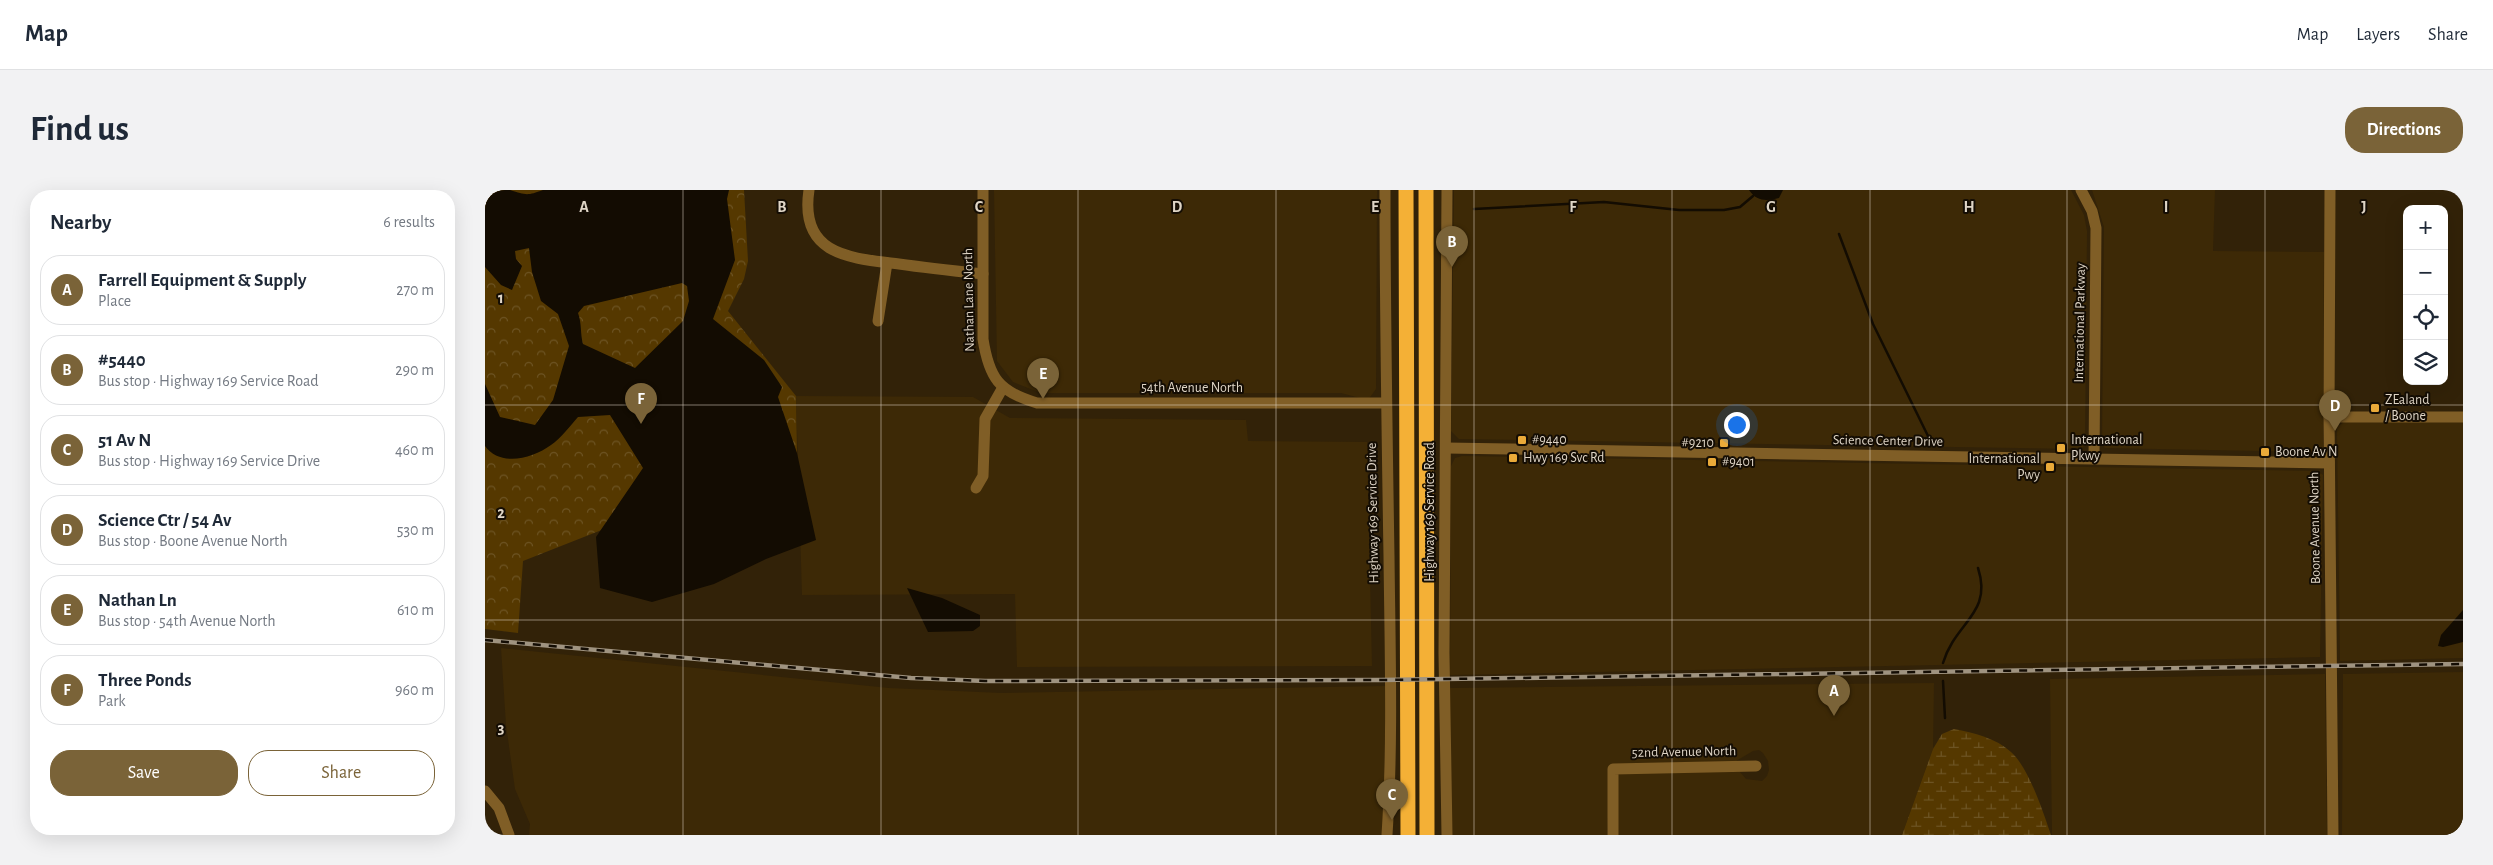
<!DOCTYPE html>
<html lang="en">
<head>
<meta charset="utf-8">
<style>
  :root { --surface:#fff; --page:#f2f2f3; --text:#1f2937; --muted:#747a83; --line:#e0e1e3; --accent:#7a6338 }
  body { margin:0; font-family:"Alegreya Sans",sans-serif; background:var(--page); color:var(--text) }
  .controls { position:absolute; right:15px; top:15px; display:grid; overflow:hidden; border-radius:10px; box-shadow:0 5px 20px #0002 }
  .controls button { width:45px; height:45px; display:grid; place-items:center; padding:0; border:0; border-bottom:1px solid var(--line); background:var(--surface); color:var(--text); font:25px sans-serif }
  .you { position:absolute; left:1251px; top:234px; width:18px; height:18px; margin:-12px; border:4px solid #fff; border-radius:50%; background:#1a73e8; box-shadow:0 0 0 8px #1a73e833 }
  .badge { display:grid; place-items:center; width:32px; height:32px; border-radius:50%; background:var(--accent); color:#fff; font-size:16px; font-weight:700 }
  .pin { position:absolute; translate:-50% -41px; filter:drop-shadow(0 1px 2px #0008) }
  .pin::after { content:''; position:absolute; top:26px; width:18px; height:15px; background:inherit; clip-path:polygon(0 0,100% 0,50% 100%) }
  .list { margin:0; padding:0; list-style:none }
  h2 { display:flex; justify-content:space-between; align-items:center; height:65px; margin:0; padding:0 20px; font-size:21px }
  h2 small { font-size:16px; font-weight:400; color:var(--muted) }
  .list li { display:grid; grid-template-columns:32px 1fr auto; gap:15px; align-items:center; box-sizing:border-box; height:70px; margin:0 10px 10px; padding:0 10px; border:1px solid var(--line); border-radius:20px }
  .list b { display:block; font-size:19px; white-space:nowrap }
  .list p { margin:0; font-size:16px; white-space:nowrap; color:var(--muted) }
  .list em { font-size:16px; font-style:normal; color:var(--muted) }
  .actions { display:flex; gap:10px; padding:15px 20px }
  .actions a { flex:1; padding:11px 0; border:1px solid var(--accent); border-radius:20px; text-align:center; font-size:18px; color:var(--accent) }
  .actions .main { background:var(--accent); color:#fff }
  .icon { flex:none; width:28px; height:28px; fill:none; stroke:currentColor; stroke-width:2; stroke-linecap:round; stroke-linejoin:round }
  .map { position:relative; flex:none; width:1978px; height:645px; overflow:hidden; border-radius:20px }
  header { display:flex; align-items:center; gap:30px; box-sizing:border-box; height:70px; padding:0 25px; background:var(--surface); border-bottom:1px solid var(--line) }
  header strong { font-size:24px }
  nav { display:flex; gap:28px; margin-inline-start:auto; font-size:18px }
  .intro { display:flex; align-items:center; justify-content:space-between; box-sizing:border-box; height:120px; padding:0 30px }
  h1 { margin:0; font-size:35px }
  .button { padding:12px 22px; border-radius:20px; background:var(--accent); color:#fff; font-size:18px; font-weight:700 }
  main { display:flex; gap:30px; padding:0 30px }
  aside { flex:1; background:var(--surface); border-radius:20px; box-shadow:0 5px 20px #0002 }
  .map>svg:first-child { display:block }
  .built { fill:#3d2906 }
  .wetland { fill:url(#wetland-marsh) }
  .park { fill:url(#park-crowns) }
  .water { fill:#130c02; fill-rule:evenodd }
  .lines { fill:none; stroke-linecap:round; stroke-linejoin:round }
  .stream { stroke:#130c02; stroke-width:2.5 }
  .minor { stroke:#805e26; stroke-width:11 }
  .highway { stroke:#f4b036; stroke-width:15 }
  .rail-casing { stroke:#9f9380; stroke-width:4.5 }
  .rail { stroke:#140d04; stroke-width:2.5; stroke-dasharray:8; stroke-linecap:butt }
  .grid { fill:none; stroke:#dfd5c6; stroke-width:1; stroke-opacity:0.55 }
  .poi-dot { fill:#eaaa39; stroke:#140d04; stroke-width:2 }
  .labels { text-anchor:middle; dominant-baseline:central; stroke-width:4; stroke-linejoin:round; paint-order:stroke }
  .street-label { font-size:14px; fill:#dfd5c6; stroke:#140d04 }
  .poi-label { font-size:14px; fill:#dfd5c6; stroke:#140d04; text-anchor:start }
  .grid-label { font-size:16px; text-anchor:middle; font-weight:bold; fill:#dfd5c6; stroke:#140d04; stroke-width:4; stroke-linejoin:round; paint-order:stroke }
</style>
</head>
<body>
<header>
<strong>Map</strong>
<nav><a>Map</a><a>Layers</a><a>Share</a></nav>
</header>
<div class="intro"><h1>Find us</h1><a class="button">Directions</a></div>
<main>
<aside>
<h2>Nearby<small>6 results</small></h2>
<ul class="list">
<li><span class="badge">A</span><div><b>Farrell Equipment &amp; Supply</b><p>Place</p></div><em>270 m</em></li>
<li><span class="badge">B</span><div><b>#5440</b><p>Bus stop · Highway 169 Service Road</p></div><em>290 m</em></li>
<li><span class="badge">C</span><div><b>51 Av N</b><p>Bus stop · Highway 169 Service Drive</p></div><em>460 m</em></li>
<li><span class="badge">D</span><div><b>Science Ctr / 54 Av</b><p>Bus stop · Boone Avenue North</p></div><em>530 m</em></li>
<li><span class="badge">E</span><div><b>Nathan Ln</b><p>Bus stop · 54th Avenue North</p></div><em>610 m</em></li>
<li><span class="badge">F</span><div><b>Three Ponds</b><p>Park</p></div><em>960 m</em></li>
</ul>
<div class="actions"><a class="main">Save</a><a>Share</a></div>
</aside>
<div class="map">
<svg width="1978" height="645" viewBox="0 0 1978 645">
  <defs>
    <pattern id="wetland-marsh" width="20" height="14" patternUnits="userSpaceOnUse" patternTransform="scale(1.25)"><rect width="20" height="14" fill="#553800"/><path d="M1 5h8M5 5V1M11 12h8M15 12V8" fill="none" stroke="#6d5424"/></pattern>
    <pattern id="park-crowns" width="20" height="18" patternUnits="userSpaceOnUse" patternTransform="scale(1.25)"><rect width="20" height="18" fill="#553800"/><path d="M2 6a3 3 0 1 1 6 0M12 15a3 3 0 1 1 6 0" fill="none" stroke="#6d5424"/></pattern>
  </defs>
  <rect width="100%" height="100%" fill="#322208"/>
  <g class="built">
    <polygon points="509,0 892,0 891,199 883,210 856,203 556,203 528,192 512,171"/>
    <polygon points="969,0 1586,0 1599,25 1602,41 1600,256 1594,259 974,249 966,241"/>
    <polygon points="1607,0 1730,0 1728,61 1839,62 1838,260 1836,262 1620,258 1617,254 1619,37"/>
    <polygon points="311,206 488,207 525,228 761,230 763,251 882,252 887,476 532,477 530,404 317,405"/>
    <polygon points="1860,231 1978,231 1978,468 1855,471 1852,237"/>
    <polygon points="977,266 1833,281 1838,285 1835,467 965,485 966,276 970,268"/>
    <polygon points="16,458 404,498 516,503 901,496 898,641 897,645 44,645 45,634 30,599 21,535"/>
    <polygon points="1978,482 1978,645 1857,645 1858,484"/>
    <polygon points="1840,484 1842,645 1567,645 1565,489"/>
    <polygon points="1449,493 1448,559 1417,645 1132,645 1132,587 1134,582 1255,582 1261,589 1277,591 1282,586 1284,580 1283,571 1278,563 1274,560 1268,561 1251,571 1126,575 1122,645 967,645 965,498"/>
  </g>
  <path class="wetland" d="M1469,539C1489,543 1511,548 1526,562C1544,578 1558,622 1566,645H1417L1448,559L1457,544Z"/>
  <polygon class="park" points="0,0 259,0 263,71 259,89 243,121 311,206 312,263 38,371 33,443 0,439"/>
  <g class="water">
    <path d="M0,0C8,0 18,0 25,0C41,5 42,6 58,0H244L242,9L250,70L228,129L279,170L297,197L293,207L312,263L331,350L281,369L229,394L167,412L115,398L111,347L158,278L125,225L93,227C85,236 76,248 66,255C47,269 15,277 0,256V179V194L15,227L50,235L68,210L84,156L73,124L56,111L47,82L44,58L30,61L31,69L37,76L27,100L16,95L0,77ZM197,93L202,96L204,111L198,131L150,178L98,154C95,143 97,134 93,123L99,116Z"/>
    <path d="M1264,0H1298L1294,8C1282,11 1272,12 1264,0Z"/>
    <polygon points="422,398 457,408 495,425 495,436 488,441 443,442"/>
    <polygon points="1978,420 1978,452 1958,457 1953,456 1956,445"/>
  </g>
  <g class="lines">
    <g class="stream">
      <polyline points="989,19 1119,12 1194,20 1239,20 1255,17 1268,6"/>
      <polyline points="1354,44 1388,134 1444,248"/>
      <path d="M1458,473C1470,432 1508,424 1493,378"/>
      <polyline points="1458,491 1460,528"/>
    </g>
    <g class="minor">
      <path d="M324,0C314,66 366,68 414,74C442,78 470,81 498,84"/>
      <path d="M498,0V149C504,188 514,202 552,213H901"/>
      <path d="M900,0C900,122 902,244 904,366C905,459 908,552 902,645"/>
      <polyline points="1596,0 1607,21 1611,38 1609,269"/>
      <polyline points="1845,0 1844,227 1848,645"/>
      <polyline points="393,131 402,73"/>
      <polyline points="1844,227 1978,227"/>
      <polyline points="961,258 1844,273"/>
      <polyline points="491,298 498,286 500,229 517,199"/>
      <polyline points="0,601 14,618 24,645"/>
      <polyline points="962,645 959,463 962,0"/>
      <polyline points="1128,645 1128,579 1271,576"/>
    </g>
    <g class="highway">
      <polyline points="921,0 923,645"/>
      <polyline points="941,0 942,645"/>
    </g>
    <g class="rail-casing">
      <polyline id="rail" points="0,450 426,488 500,491 896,490 1978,474"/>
    </g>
    <use href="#rail" class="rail"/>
  </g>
  <path class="grid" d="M198,0V645M396,0V645M593,0V645M791,0V645M989,0V645M1187,0V645M1385,0V645M1582,0V645M1780,0V645M0,215H1978M0,430H1978"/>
  <g class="poi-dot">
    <rect x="1885" y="213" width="10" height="10" rx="2.5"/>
    <rect x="1032" y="245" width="10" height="10" rx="2.5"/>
    <rect x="1234" y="248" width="10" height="10" rx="2.5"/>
    <rect x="1571" y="253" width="10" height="10" rx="2.5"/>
    <rect x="1775" y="257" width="10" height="10" rx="2.5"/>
    <rect x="1023" y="263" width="10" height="10" rx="2.5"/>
    <rect x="1222" y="267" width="10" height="10" rx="2.5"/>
    <rect x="1560" y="272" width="10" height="10" rx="2.5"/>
  </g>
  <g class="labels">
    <g class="street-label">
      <text transform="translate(484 110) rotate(-91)">Nathan Lane North</text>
      <text transform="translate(1595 133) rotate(-89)">International Parkway</text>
      <text x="707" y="198">54th Avenue North</text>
      <text transform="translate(1403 251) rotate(1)">Science Center Drive</text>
      <text transform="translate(945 322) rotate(-90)">Highway 169 Service Road</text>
      <text transform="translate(888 323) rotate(-91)">Highway 169 Service Drive</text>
      <text transform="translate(1830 338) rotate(-91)">Boone Avenue North</text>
      <text transform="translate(1199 562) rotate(-1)">52nd Avenue North</text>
    </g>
    <g class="poi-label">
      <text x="1900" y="210">ZEaland<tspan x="1900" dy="16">/ Boone</tspan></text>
      <text x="1047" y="250">#9440</text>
      <text x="1586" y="250">International<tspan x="1586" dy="16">Pkwy</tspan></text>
      <text x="1229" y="253" text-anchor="end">#9210</text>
      <text x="1790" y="262">Boone Av N</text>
      <text x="1038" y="268">Hwy 169 Svc Rd</text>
      <text x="1555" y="269" text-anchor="end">International<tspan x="1555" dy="16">Pwy</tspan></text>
      <text x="1237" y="272">#9401</text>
    </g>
  </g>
  <g class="grid-label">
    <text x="99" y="22">A</text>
    <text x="297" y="22">B</text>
    <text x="494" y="22">C</text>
    <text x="692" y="22">D</text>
    <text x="890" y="22">E</text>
    <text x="1088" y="22">F</text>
    <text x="1286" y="22">G</text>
    <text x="1484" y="22">H</text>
    <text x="1681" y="22">I</text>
    <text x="1879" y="22">J</text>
    <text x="16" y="113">1</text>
    <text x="16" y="328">2</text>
    <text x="16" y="543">3</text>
  </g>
</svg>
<div class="controls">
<button>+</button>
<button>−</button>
<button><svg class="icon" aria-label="locate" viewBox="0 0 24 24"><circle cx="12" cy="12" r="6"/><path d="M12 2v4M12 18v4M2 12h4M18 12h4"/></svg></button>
<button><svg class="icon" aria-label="layers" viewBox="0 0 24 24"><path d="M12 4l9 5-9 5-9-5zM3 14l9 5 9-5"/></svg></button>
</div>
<div class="you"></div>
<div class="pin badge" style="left:1349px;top:526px">A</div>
<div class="pin badge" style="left:967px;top:77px">B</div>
<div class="pin badge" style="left:907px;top:630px">C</div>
<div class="pin badge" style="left:1850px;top:241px">D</div>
<div class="pin badge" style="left:558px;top:209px">E</div>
<div class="pin badge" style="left:156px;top:234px">F</div>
</div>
</main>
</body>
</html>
